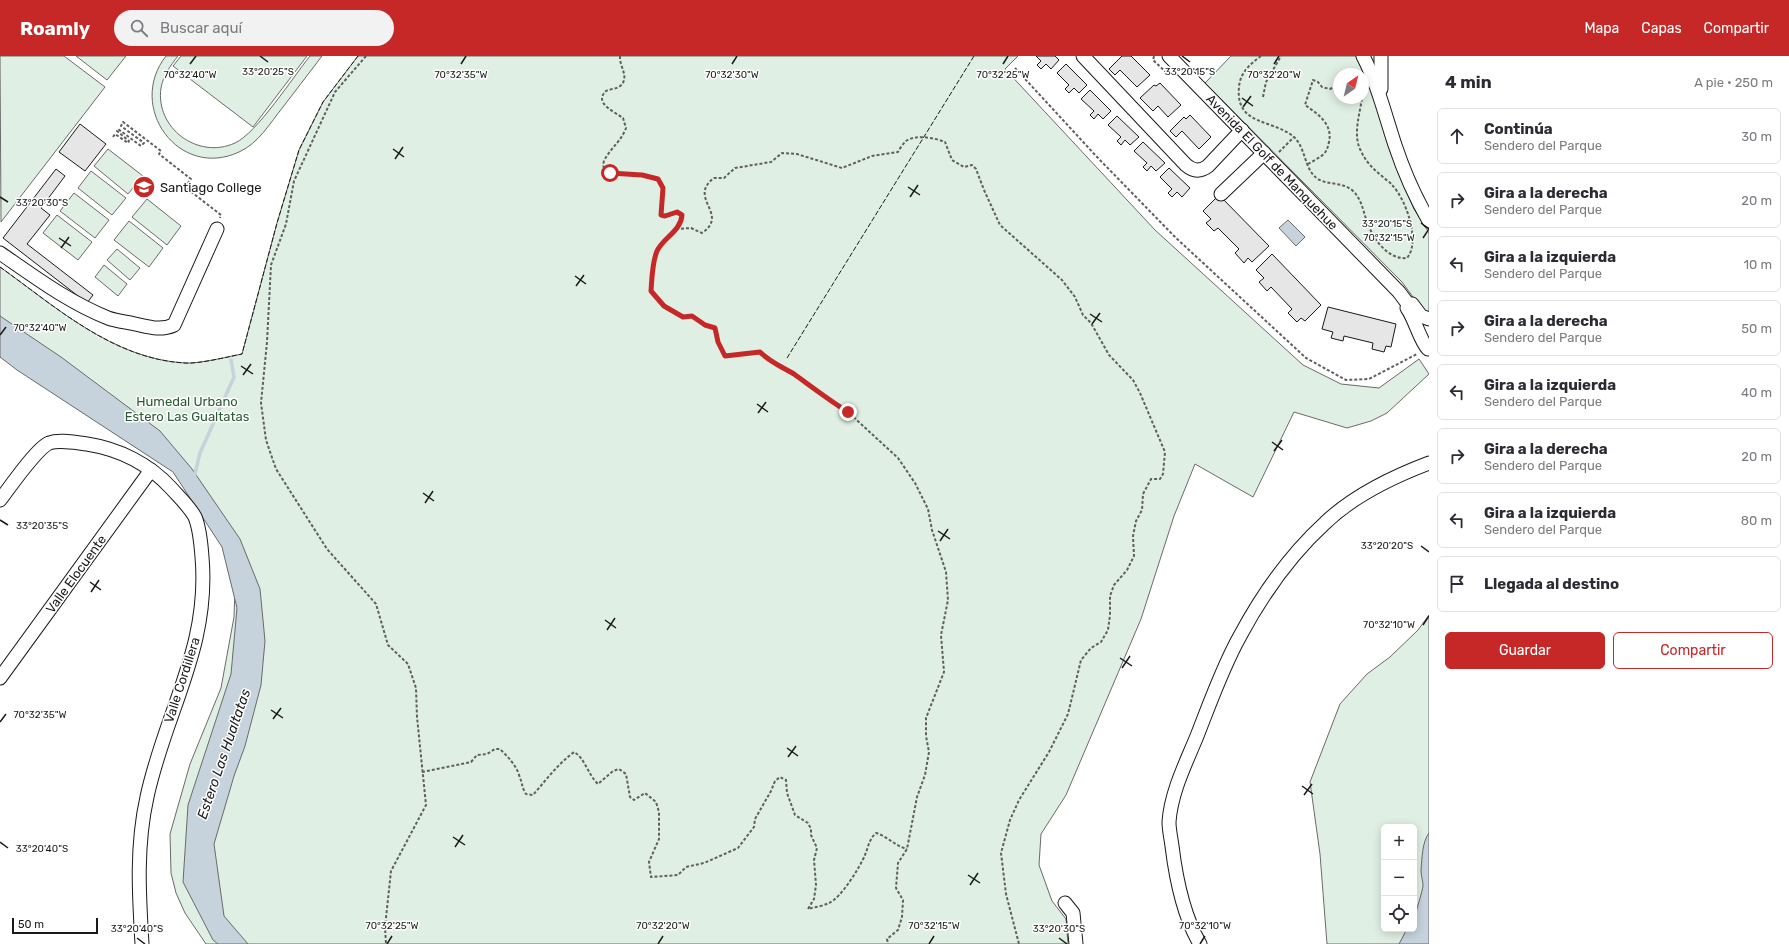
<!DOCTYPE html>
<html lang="es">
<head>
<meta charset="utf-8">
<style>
  :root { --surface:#fff; --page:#f2f2f3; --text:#2b2b33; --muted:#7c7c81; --line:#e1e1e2; --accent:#c62828 }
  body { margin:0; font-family:Rubik,sans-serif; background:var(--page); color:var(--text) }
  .controls { position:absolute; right:12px; bottom:12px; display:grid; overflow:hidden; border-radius:6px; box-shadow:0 2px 10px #0003 }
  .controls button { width:36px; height:36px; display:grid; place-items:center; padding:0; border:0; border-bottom:1px solid var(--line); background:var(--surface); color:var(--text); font:20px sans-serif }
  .compass { position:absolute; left:1333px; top:12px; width:36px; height:36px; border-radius:50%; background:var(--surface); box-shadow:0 2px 10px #0003; rotate:35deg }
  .scale { position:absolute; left:12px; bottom:10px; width:86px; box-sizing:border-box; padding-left:4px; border:2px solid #1a1a1a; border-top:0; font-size:11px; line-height:14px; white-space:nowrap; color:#1a1a1a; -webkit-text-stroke:3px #fff; paint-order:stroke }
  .stop { position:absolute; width:12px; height:12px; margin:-9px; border:3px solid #c62828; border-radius:50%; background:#fff }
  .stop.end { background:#c62828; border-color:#fff; box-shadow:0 1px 4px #0008 }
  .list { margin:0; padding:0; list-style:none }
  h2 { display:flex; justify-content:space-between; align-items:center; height:52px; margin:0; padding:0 16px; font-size:17px }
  h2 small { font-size:13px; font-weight:400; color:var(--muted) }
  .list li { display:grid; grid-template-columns:26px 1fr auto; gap:12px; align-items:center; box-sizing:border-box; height:56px; margin:0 8px 8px; padding:0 8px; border:1px solid var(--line); border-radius:6px }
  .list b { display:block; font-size:15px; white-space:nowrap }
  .list p { margin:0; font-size:13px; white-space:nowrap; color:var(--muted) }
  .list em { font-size:13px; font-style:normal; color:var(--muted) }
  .actions { display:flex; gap:8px; padding:12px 16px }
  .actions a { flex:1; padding:9px 0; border:1px solid var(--accent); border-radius:6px; text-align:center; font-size:14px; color:var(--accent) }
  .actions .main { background:var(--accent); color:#fff }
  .icon { flex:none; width:22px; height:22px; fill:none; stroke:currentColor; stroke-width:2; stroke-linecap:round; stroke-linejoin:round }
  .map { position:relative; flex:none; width:1429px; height:888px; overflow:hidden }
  header { display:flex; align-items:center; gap:24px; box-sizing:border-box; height:56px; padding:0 20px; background:var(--accent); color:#fff }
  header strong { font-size:19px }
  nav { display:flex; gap:22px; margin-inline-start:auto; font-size:14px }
  .search { width:280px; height:36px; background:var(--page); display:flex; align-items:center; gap:10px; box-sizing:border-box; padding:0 14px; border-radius:22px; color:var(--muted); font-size:15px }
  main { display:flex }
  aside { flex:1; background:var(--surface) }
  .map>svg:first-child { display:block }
  .green { fill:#e0efe3; stroke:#6a6a6a; fill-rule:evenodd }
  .water { fill:#c6d2dc; stroke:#6a6a6a }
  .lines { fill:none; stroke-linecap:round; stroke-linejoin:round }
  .stream { stroke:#c6d2dc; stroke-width:3.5 }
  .building { fill:#e6e6e6; stroke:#1a1a1a }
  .minor-casing { stroke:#1a1a1a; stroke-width:15 }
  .path { stroke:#5f5f5f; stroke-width:2; stroke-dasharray:3 2; stroke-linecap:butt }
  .minor { stroke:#fff; stroke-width:13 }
  .fence { stroke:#1a1a1a; stroke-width:1; stroke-dasharray:5 2; stroke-linecap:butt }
  .route { stroke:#c62828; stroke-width:5 }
  .ticks { fill:none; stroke:#1a1a1a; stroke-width:1.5 }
  .labels { text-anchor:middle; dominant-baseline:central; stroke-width:3; stroke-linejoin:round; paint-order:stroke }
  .street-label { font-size:13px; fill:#1a1a1a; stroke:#fff }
  .poi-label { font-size:13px; fill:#1a1a1a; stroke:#fff; text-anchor:start }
  .park-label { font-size:13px; fill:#2b5a34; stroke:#fff }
  .water-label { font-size:14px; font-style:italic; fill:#1a1a1a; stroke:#fff }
  .ticks-label { font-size:10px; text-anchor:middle; fill:#1a1a1a; stroke:#fff; stroke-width:3; stroke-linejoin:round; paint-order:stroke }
</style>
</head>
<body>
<header>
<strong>Roamly</strong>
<div class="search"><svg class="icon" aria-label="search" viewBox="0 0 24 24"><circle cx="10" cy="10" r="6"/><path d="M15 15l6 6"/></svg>Buscar aquí</div>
<nav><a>Mapa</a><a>Capas</a><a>Compartir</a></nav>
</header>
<main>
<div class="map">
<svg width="1429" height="888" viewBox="0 0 1429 888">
  <rect width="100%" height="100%" fill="#fff"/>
  <g class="green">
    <polygon points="0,0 64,0 105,31 1,166"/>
    <polygon points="76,0 126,0 107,24"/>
    <path d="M166,0H178C170,10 163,20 161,32C155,72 198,104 235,87C257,77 293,21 310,0H322C309,17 296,34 283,51C270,67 259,87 239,96C179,124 126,51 166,0Z"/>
    <polygon points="181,0 307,0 253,71 173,10"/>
    <path d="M358,0H1018L1005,13L1155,174L1303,309L1341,328L1379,332L1419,303L1429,318L1387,357L1371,365L1347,372L1294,356L1253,441L1195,408L1174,460L1141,563L1066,739L1041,778L1039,809L1052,845L1066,863L1068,888H206L185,857L176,837L171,817L170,778L190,708L221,632L234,561L235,533L230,498L203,429L0,281V211C56,251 113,303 185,307C198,308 227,301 242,298L277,167L299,94L323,46Z"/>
    <path d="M1231,0H1356L1371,32L1390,95L1400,121L1414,153L1429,177V257L1424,256L1402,226L1205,27ZM1339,18H1363V42H1339Z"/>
    <polygon points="108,93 143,120 128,138 94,110"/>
    <polygon points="91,115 126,142 112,159 78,132"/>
    <polygon points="74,137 109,164 95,182 60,155"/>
    <polygon points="147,143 181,170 167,189 132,161"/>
    <polygon points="57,159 92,186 78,204 43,177"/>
    <polygon points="129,165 163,192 149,211 114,184"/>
    <polygon points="117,193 140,212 130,224 107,204"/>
    <polygon points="104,209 127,228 118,240 95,221"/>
    <path d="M1429,559V888H1327L1320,798L1310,726L1340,648L1367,618L1390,601L1418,574ZM1384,771H1414V873H1384Z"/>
  </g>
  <g class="water">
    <polygon points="1288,164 1305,181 1296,190 1279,172"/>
    <polygon points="0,260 61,301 160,375 192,413 240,483 260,533 265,585 261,629 245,690 234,720 214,788 224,860 248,888 218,888 213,884 183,826 188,749 231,618 237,552 222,491 173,416 17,314 0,301"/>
    <path d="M1429,777V888H1399L1407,873H1414C1414,856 1420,846 1423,830C1423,825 1421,820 1421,814C1422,803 1422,786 1429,777Z"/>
  </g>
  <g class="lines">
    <polyline class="stream" points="194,422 200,397 234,321 231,304"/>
  </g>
  <g class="building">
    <polygon points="1036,0 1055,0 1059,4 1051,13 1046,8 1041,13 1037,9 1041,5"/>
    <polygon points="1122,0 1131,0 1150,19 1137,31 1120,14 1115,19 1109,13"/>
    <polygon points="1066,8 1087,29 1079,37 1074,32 1069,37 1065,33 1069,29 1057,17"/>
    <polygon points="1160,27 1181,49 1168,61 1158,50 1153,55 1140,42 1154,29 1156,30"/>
    <polygon points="1090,34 1111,55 1103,63 1098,58 1094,63 1090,59 1094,55 1081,43"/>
    <polygon points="1190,59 1211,81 1199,93 1182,75 1176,81 1170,75 1184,61 1186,63"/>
    <polygon points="1117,60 1139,81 1130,89 1125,84 1121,89 1117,85 1121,81 1108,69"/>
    <polygon points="80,68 106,88 85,115 59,96"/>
    <polygon points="1143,86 1165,107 1156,115 1151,110 1147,115 1143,111 1147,107 1134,95"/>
    <polygon points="1169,112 1190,132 1182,141 1177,136 1172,141 1168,137 1172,133 1160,121"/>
    <polygon points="56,113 65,120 41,152 50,159 27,188 93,239 87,247 3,182"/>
    <polygon points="1219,139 1269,190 1252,206 1248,202 1244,207 1235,197 1239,193 1218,172 1214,175 1206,167 1211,163 1203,155"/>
    <polygon points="1272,198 1321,249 1305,265 1301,262 1297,266 1288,257 1292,253 1271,231 1267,235 1259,226 1264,222 1256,214"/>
    <polygon points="1328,251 1396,268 1391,291 1386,290 1384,296 1372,293 1373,287 1344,280 1343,285 1331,282 1333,276 1322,273"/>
  </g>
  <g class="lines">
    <g class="minor-casing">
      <g id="minor">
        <path d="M1083,0L1186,109C1193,115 1200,116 1208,110L1242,74"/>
        <path d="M1169,0L1399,236L1408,248L1407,252C1415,263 1420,285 1428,293"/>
        <path d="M1363,0C1378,29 1385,59 1395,89C1404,116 1415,141 1429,165"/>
        <polyline points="1381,0 1381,33"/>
        <polyline points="1221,138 1264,97"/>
        <path d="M0,197C35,221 68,246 108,262C116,265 126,266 135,268C149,271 160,275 174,269L217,173"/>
        <polyline points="1412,248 1421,260 1429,263"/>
        <path d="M0,444C10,431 36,393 49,387C60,383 77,387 87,388C119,393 149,408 171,432C179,441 189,450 195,461C200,473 201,488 202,501C210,592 165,656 147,741C136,790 139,838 142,888"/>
        <polyline points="0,622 151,414"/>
        <polyline points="1065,847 1073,857 1076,888"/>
        <path d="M1200,888C1183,859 1176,823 1172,790C1171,782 1169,774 1169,766C1171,736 1186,707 1197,680C1210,647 1223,610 1240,580C1262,539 1290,499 1325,467C1354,439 1392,421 1429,407"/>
      </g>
    </g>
    <g class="path">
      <polyline points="366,0 335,36 294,125 286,168 271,209 267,286 261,347 266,384 276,413 327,493 376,548 388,589 408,608 416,632 417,661 426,749 391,815 385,871 386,888"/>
      <path d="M620,0C619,11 631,22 619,31C615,33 610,33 606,35C593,47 615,56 623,62L626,72C622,84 611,92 605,103C595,122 631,118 640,119C646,119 652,122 658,123L663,132L661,159L665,160L677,157L682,159C681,175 663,182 657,195C652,207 652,222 651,235L664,250L683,261L692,260L705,269L715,272L718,286L725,300L760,296L769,304L794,318L827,343L848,356L898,402L915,427L928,453L932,474L946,516L948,544L941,579L944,616L926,662V680L929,696L925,719L917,741L907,793L898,807L896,832L903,844L902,861L898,874L887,883L888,888"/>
      <polyline points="1154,0 1153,4 1169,19"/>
      <path d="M1261,0C1250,8 1240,17 1239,31C1235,70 1273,63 1294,81C1306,92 1304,114 1318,123C1328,129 1342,126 1352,134C1362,143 1363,155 1367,166C1373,183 1388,204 1407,202C1421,186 1406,143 1392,129C1390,126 1386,124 1383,121C1373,113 1365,105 1360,93C1353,78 1360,57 1362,42"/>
      <polyline points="1015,12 1097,101 1176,182 1306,302 1346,324 1369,323 1417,298"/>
      <polyline points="1363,36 1363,38"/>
      <polyline points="1263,41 1266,26 1281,0"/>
      <polyline points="113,81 115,78 128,87 129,85 117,75 118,73 141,90 144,87 121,70 123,66 161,95 159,98 191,123 185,131 221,159 220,162"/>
      <polyline points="1279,96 1294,81"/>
      <path d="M1308,108C1313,105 1319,102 1324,98C1327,94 1328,91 1329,86C1333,68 1318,58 1305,49L1313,24L1318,26L1322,31L1330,33L1339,29"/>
      <path d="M676,173L691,172L702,177C730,158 687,142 714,122H724L735,112L771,106L782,97L797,98L842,112L872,100L898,96C900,92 903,88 906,85C916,78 935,82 945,86L952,104L964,111L972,109L976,113L984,134L1000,169L1062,224L1075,241L1083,259L1091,267L1109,299L1133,324L1140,337L1165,396L1163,418L1160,423H1151L1143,438L1142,454L1136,465L1133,480L1134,500L1127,514L1114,529L1110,540V559L1108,574L1101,586L1091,592L1081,604L1068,658L1049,696L1019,744L1010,764L1001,797L1006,838L1019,888"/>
      <path d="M422,716L471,706L477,699L487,698L495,693H500C508,701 516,709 519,719C522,726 522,732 526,738L533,739C546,724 558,708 574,696C585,702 588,719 598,728L613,715L619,713L626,718L630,741L634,744L645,737L656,746L659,756V783L649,806L651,821L678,819L686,811L704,807L738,792L754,771L755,763L771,735L775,725L780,721L786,724L787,737L795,759L808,767L811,773V779L817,792L814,804L816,829L814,843L808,853C815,851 823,850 829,847C841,842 860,811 865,799C868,792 869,783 876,777C887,780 895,790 907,793"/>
    </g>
    <use href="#minor" class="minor"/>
    <g class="fence">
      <path d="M0,211C56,251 113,303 185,307C199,308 227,301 242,298L277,167L299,94L323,46L358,0"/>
      <polyline points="787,302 974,0"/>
    </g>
  </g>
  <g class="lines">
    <path class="route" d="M610,117L642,119L658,123L663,132L661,159L665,160L677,156L682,159C681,175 663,182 657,195C652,207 652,222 651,235L664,250L683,261L692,260L705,269L715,272L718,286L725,300L760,296C770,306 782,311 794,318C812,331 829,344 848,356"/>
  </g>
  <path class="ticks" d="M260,0L268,6M1182,0L1190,6M190,8L196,0M461,8L466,0M732,8L737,0M1003,8L1008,0M1274,8L1279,0M1242,42L1253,50M1243,51L1251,40M393,93L404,101M395,103L403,91M908,131L920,139M0,141L8,146M910,141L918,129M1421,167L1429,173M59,182L71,190M1423,182L1429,173M61,192L69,181M575,220L586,228M576,230L584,219M1090,258L1102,266M1092,268L1100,257M0,279L6,271M241,310L253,318M243,319L251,308M757,348L768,356M758,357L766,346M1272,386L1283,394M1274,395L1282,384M423,437L434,445M425,447L433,435M0,464L8,469M938,475L950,483M940,485L948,473M1421,490L1429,496M90,526L101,534M91,536L99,524M605,564L616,572M1423,569L1429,560M607,574L615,562M1120,602L1132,610M1122,612L1130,600M271,654L283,662M273,663L281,652M0,666L6,658M787,692L798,700M788,701L796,690M1302,730L1313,738M1304,739L1312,728M453,781L465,789M0,786L8,792M455,791L463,779M968,819L980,827M970,829L978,817M137,882L145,888M1059,882L1067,888M387,888L392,880M658,888L663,880M929,888L934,880M1200,888L1205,880"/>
  <defs>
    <g id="school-disc" transform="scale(1.15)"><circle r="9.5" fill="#c62828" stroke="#fff"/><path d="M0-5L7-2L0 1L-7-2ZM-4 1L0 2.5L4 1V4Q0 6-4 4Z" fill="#fff"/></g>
  </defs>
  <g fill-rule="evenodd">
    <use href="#school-disc" x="144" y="131"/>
  </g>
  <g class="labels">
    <g class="street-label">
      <text transform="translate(1272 106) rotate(46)">Avenida El Golf de Manquehue</text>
      <text transform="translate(76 518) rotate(-54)">Valle Elocuente</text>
      <text transform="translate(182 624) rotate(-72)">Valle Cordillera</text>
    </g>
    <g class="poi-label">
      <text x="160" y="131">Santiago College</text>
    </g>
    <g class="park-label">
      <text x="187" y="345">Humedal Urbano<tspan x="187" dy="15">Estero Las Gualtatas</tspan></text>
    </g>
    <g class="water-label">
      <text transform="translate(224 698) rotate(-71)">Estero Las Hualtatas</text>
    </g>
  </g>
  <g class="ticks-label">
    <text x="268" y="19">33°20'25"S</text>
    <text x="1190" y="19">33°20'15"S</text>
    <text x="190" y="22">70°32'40"W</text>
    <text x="461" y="22">70°32'35"W</text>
    <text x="732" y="22">70°32'30"W</text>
    <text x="1003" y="22">70°32'25"W</text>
    <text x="1274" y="22">70°32'20"W</text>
    <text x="42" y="150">33°20'30"S</text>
    <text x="1387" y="171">33°20'15"S</text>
    <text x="1389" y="185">70°32'15"W</text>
    <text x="40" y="275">70°32'40"W</text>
    <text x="42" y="473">33°20'35"S</text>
    <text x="1387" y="493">33°20'20"S</text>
    <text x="1389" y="572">70°32'10"W</text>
    <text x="40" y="662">70°32'35"W</text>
    <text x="42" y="796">33°20'40"S</text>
    <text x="392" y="873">70°32'25"W</text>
    <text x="663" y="873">70°32'20"W</text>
    <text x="934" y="873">70°32'15"W</text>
    <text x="1205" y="873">70°32'10"W</text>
    <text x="137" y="876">33°20'40"S</text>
    <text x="1059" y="876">33°20'30"S</text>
  </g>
</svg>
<div class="controls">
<button>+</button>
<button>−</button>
<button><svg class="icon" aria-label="locate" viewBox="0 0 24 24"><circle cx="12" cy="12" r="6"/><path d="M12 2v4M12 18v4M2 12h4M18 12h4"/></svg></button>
</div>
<svg class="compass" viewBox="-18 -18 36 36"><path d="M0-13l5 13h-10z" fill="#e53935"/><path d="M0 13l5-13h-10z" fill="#7c7c81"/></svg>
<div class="scale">50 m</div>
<div class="stop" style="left:610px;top:117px"></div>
<div class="stop end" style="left:848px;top:356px"></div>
</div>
<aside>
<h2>4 min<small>A pie · 250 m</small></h2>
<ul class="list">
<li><svg class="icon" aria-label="ahead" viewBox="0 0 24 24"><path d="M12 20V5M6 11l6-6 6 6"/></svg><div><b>Continúa</b><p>Sendero del Parque</p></div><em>30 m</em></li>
<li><svg class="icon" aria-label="right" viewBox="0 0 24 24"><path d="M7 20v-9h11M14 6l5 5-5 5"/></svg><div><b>Gira a la derecha</b><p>Sendero del Parque</p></div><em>20 m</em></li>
<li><svg class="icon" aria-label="left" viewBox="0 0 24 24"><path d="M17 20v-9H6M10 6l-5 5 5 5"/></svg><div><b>Gira a la izquierda</b><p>Sendero del Parque</p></div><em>10 m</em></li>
<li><svg class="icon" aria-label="right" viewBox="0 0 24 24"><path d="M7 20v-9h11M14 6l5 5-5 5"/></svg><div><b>Gira a la derecha</b><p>Sendero del Parque</p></div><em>50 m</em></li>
<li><svg class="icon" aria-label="left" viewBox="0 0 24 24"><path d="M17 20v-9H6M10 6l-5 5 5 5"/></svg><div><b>Gira a la izquierda</b><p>Sendero del Parque</p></div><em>40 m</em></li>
<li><svg class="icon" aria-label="right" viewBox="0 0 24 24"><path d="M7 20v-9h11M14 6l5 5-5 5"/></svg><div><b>Gira a la derecha</b><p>Sendero del Parque</p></div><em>20 m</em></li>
<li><svg class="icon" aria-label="left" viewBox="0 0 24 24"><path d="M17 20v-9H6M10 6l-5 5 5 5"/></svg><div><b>Gira a la izquierda</b><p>Sendero del Parque</p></div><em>80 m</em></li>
<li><svg class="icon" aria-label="arrive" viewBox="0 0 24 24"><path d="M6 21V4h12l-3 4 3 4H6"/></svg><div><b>Llegada al destino</b></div></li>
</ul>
<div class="actions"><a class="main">Guardar</a><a>Compartir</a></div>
</aside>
</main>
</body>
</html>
